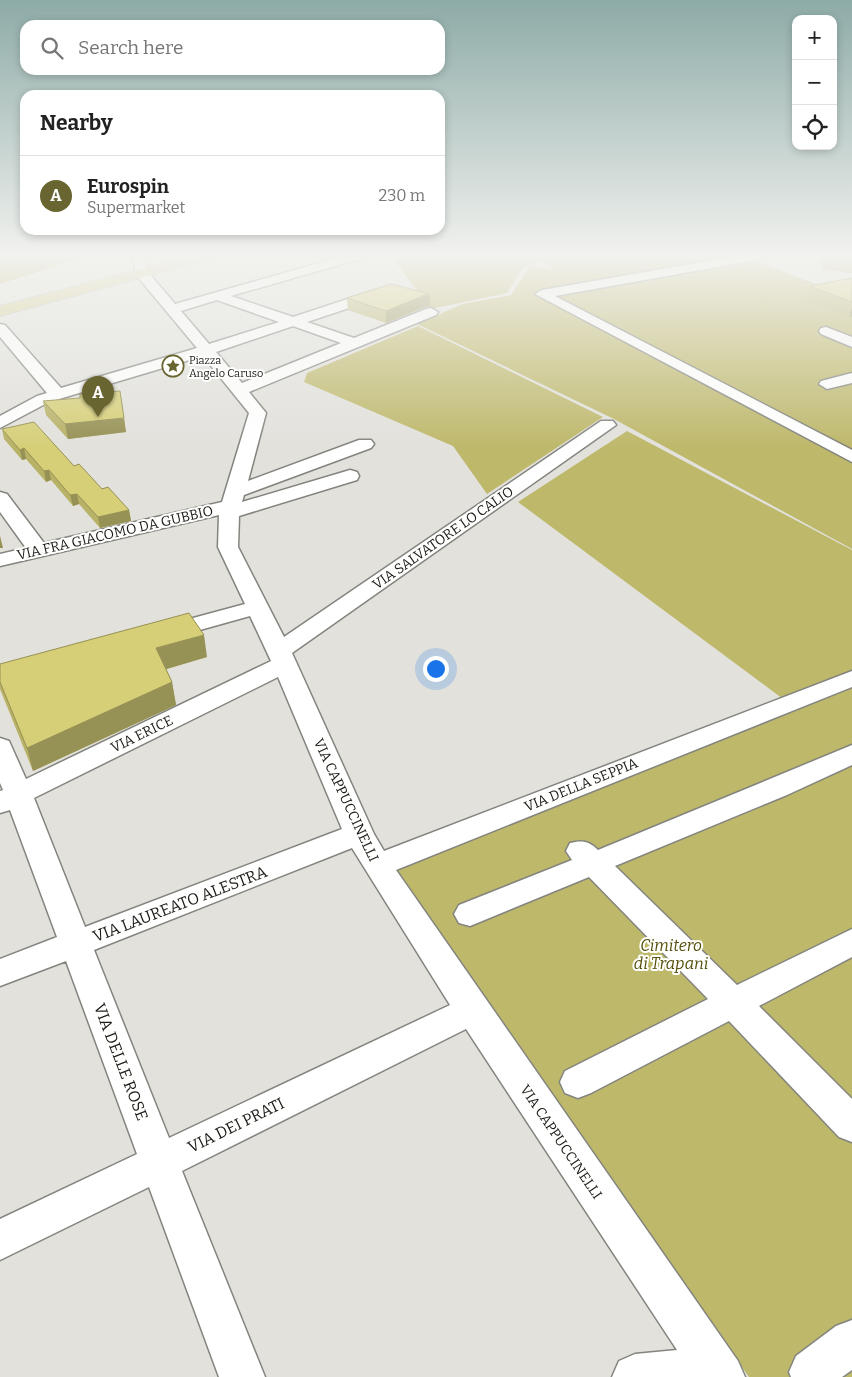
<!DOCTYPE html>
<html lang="en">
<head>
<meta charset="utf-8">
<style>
  :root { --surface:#fff; --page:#f2f2f2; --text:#222; --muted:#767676; --line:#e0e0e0; --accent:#686531 }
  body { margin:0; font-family:Bitter,serif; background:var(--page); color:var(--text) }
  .controls { position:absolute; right:15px; top:15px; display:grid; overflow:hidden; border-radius:10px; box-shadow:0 2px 8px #0003 }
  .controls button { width:45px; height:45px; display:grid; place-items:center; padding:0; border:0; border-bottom:1px solid var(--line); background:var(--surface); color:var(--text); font:25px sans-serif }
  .you { position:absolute; left:435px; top:668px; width:18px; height:18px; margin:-12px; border:4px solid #fff; border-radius:50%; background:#1a73e8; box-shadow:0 0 0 8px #1a73e833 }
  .badge { display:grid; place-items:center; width:32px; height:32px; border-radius:50%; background:var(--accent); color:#fff; font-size:16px; font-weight:700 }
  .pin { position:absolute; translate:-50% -41px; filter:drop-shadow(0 1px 2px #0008) }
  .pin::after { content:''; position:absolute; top:26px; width:18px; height:15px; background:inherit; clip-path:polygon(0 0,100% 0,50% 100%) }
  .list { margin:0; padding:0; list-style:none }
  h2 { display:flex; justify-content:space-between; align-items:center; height:65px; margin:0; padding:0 20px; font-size:21px }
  h2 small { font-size:16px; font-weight:400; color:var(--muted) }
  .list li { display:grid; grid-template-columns:32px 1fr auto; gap:15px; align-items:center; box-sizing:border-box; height:80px; padding:0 20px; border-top:1px solid var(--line) }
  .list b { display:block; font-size:19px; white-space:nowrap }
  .list p { margin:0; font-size:16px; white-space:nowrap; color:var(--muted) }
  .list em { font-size:16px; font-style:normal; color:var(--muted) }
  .icon { flex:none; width:28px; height:28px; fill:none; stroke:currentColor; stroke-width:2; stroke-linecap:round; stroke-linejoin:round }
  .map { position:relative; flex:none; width:852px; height:1377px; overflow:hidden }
  .search { position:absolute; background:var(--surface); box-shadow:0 2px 8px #0003; left:20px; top:20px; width:425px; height:55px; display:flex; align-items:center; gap:12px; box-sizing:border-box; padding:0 18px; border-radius:15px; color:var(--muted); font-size:19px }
  .panel { position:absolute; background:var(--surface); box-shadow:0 2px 8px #0003; left:20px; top:90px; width:425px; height:145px; border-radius:15px }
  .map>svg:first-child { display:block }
  .green { fill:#beb86b }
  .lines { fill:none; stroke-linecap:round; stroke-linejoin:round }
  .minor-casing { stroke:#84847f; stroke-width:3 }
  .major-casing { stroke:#bfbfbf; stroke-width:2 }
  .minor { fill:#fff; fill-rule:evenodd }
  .major { fill:#d4cf8e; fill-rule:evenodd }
  .wall { fill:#b8b267 }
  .shaded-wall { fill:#969154 }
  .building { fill:#d6cf78; stroke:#969154 }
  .labels { text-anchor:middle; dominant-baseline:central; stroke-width:4; stroke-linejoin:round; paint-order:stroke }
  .far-poi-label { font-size:11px; fill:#1b1b19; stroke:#fffffe; text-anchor:start }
  .street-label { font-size:14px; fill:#1b1b19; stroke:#fffffe }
  .near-street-label { font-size:16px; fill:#1b1b19; stroke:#fffffe }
  .near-park-label { font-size:16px; font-style:italic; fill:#55500c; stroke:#fffffe }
</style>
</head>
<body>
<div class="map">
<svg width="852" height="1377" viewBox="0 0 852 1377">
  <rect width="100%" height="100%" fill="#e2e1dc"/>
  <g class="green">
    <polygon points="0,255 91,255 0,284"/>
    <polygon points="390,255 523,255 538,262 523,267 507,293 431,309"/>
    <polygon points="527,255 740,255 852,298 852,549 614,419 417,324 463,304 511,295 529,267 555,269"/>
    <polygon points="418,326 603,417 487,494 453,446 304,382 307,373"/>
    <polygon points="627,431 852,550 852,1377 749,1377 389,868 798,710 518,502"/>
  </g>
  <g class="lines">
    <g class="minor-casing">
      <g id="minor">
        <path d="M132,255H144L148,272L175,304L347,255H365L363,258L231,296L293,317L375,290H385L387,293L385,296L307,322L354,338L426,309L431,308L438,312L436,315L249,392L266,413L248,481L359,440H371L374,444L371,448L244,495L242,502L350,470L357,472L359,476L357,480L239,516L238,547L284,637L601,421H613L616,425L292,653L374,834L384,851L852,671V687L396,870L738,1361L745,1377H612L619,1361L635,1354L677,1350L466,1029L182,1171L265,1377H219L149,1187L0,1260V1219L137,1154L66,961L0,986V959L57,937L10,810L0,813V791L3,790L0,783V738L9,741L26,779L271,661L250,616L164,640L156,638L152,633L156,628L245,604L218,547L219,515L0,566V554L26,548L0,512V492L7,494L44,543L222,502L249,413L203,356L49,402L0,428V416L37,396L47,393L0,337V324L5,325L61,388L197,348L137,276ZM217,300L279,322L209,344L181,311ZM293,326L341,343L242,383L216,352ZM278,677L342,829L85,927L34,798ZM352,848L450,1005L169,1138L94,950Z"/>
        <polygon points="743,255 768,255 762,259 555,296 852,450 852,462 535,294 542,290"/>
        <polygon points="826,327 852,337 852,347 821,334 819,331 821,328"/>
        <polygon points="852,373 852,383 827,389 819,384 821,381"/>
        <path d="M852,745V765L787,795L615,866L737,985L852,929V957L759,1006L852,1099V1142L839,1137L729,1021L591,1093L578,1098L565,1093L560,1082L565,1071L708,999L589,877L470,926L459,923L454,914L459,905L572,860L566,851L570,843C582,840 589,841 598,850Z"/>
        <polygon points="852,1320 852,1370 842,1377 791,1377 789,1372 796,1356 836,1326"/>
      </g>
    </g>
    <g class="major-casing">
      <polygon id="major" points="194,255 215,255 213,258 0,316 0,306"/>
    </g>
    <use href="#minor" class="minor"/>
    <use href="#major" class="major"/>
  </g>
  <g class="wall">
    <polygon points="823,255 852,255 852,273 822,269"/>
    <polygon points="852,278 852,316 849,318 807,301 810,286"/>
    <polygon points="347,298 430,306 425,307 386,323 348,310"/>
    <polygon points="120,391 126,432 68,439 46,415 43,401 80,398"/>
    <polygon points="2,429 74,466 102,489 129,510 131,521 100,528 79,504 73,506 51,480 46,482 26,459 22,460 4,439"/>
    <polygon points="207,657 166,669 172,682 176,705 33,771 0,689 0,664"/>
  </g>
  <g class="shaded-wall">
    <polygon points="430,294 430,306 425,307 386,323 386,311 425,295"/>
    <polygon points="852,307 852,316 849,318"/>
    <polygon points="120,391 126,432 68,439 65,424"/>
    <polygon points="24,448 26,459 22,460 20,450"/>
    <polygon points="49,470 51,480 46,482 44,471"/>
    <polygon points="77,494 79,504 73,506 70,495"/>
    <polygon points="129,510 131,521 100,528 98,517"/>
    <polygon points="0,536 3,548 0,548"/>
    <polygon points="204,635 207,657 160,671 156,648"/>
    <polygon points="172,682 176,705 33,771 27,748"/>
  </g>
  <g class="building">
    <polygon points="829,255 852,255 852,258"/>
    <polygon points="852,278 852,302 810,286"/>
    <polygon points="391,284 430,294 425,295 386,311 347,298"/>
    <polygon points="120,391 124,418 65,424 43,401 80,398 80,394"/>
    <polygon points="34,422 74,466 79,464 102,489 108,487 129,510 98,517 77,494 70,495 49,470 44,471 24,448 20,450 2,429"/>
    <polygon points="189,613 204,635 156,648 172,682 27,748 0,682 0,664"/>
  </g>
  <linearGradient id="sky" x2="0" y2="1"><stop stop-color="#8daba7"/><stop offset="0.57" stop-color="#f2f2ef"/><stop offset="1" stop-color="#f2f2ef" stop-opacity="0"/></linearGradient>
  <rect width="852" height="448" fill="url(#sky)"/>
  <defs>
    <g id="sight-ring" transform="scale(1.125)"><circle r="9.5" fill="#fffffe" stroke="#686531" stroke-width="1.5"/><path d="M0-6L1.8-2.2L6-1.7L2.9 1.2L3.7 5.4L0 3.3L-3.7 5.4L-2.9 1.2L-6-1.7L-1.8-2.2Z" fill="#686531"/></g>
  </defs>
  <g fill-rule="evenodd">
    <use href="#sight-ring" x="173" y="366"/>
  </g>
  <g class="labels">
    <g class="far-poi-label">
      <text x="189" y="360">Piazza<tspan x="189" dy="13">Angelo Caruso</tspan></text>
    </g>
    <g class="street-label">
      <text transform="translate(115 533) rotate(-13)">VIA FRA GIACOMO DA GUBBIO</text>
      <text transform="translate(443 538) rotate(-35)">VIA SALVATORE LO CALIO</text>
      <text transform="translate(142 734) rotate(-26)">VIA ERICE</text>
      <text transform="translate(581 785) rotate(-22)">VIA DELLA SEPPIA</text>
      <text transform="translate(346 800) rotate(65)">VIA CAPPUCCINELLI</text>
      <text transform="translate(561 1142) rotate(56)">VIA CAPPUCCINELLI</text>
    </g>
    <g class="near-street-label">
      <text transform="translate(180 904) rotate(-21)">VIA LAUREATO ALESTRA</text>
      <text transform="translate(121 1062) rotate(69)">VIA DELLE ROSE</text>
      <text transform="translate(236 1125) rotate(-26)">VIA DEI PRATI</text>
    </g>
    <g class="near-park-label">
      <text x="671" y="945">Cimitero<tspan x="671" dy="18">di Trapani</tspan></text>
    </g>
  </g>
</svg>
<div class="controls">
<button>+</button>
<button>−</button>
<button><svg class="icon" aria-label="locate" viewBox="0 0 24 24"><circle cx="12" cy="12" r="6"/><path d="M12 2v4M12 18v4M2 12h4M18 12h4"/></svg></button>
</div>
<div class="you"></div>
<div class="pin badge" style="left:98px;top:417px">A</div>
<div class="search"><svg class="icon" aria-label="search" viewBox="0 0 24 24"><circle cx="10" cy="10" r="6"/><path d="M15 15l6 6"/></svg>Search here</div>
<section class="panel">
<h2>Nearby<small></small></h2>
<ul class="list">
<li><span class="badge">A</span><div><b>Eurospin</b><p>Supermarket</p></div><em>230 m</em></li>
</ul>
</section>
</div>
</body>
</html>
